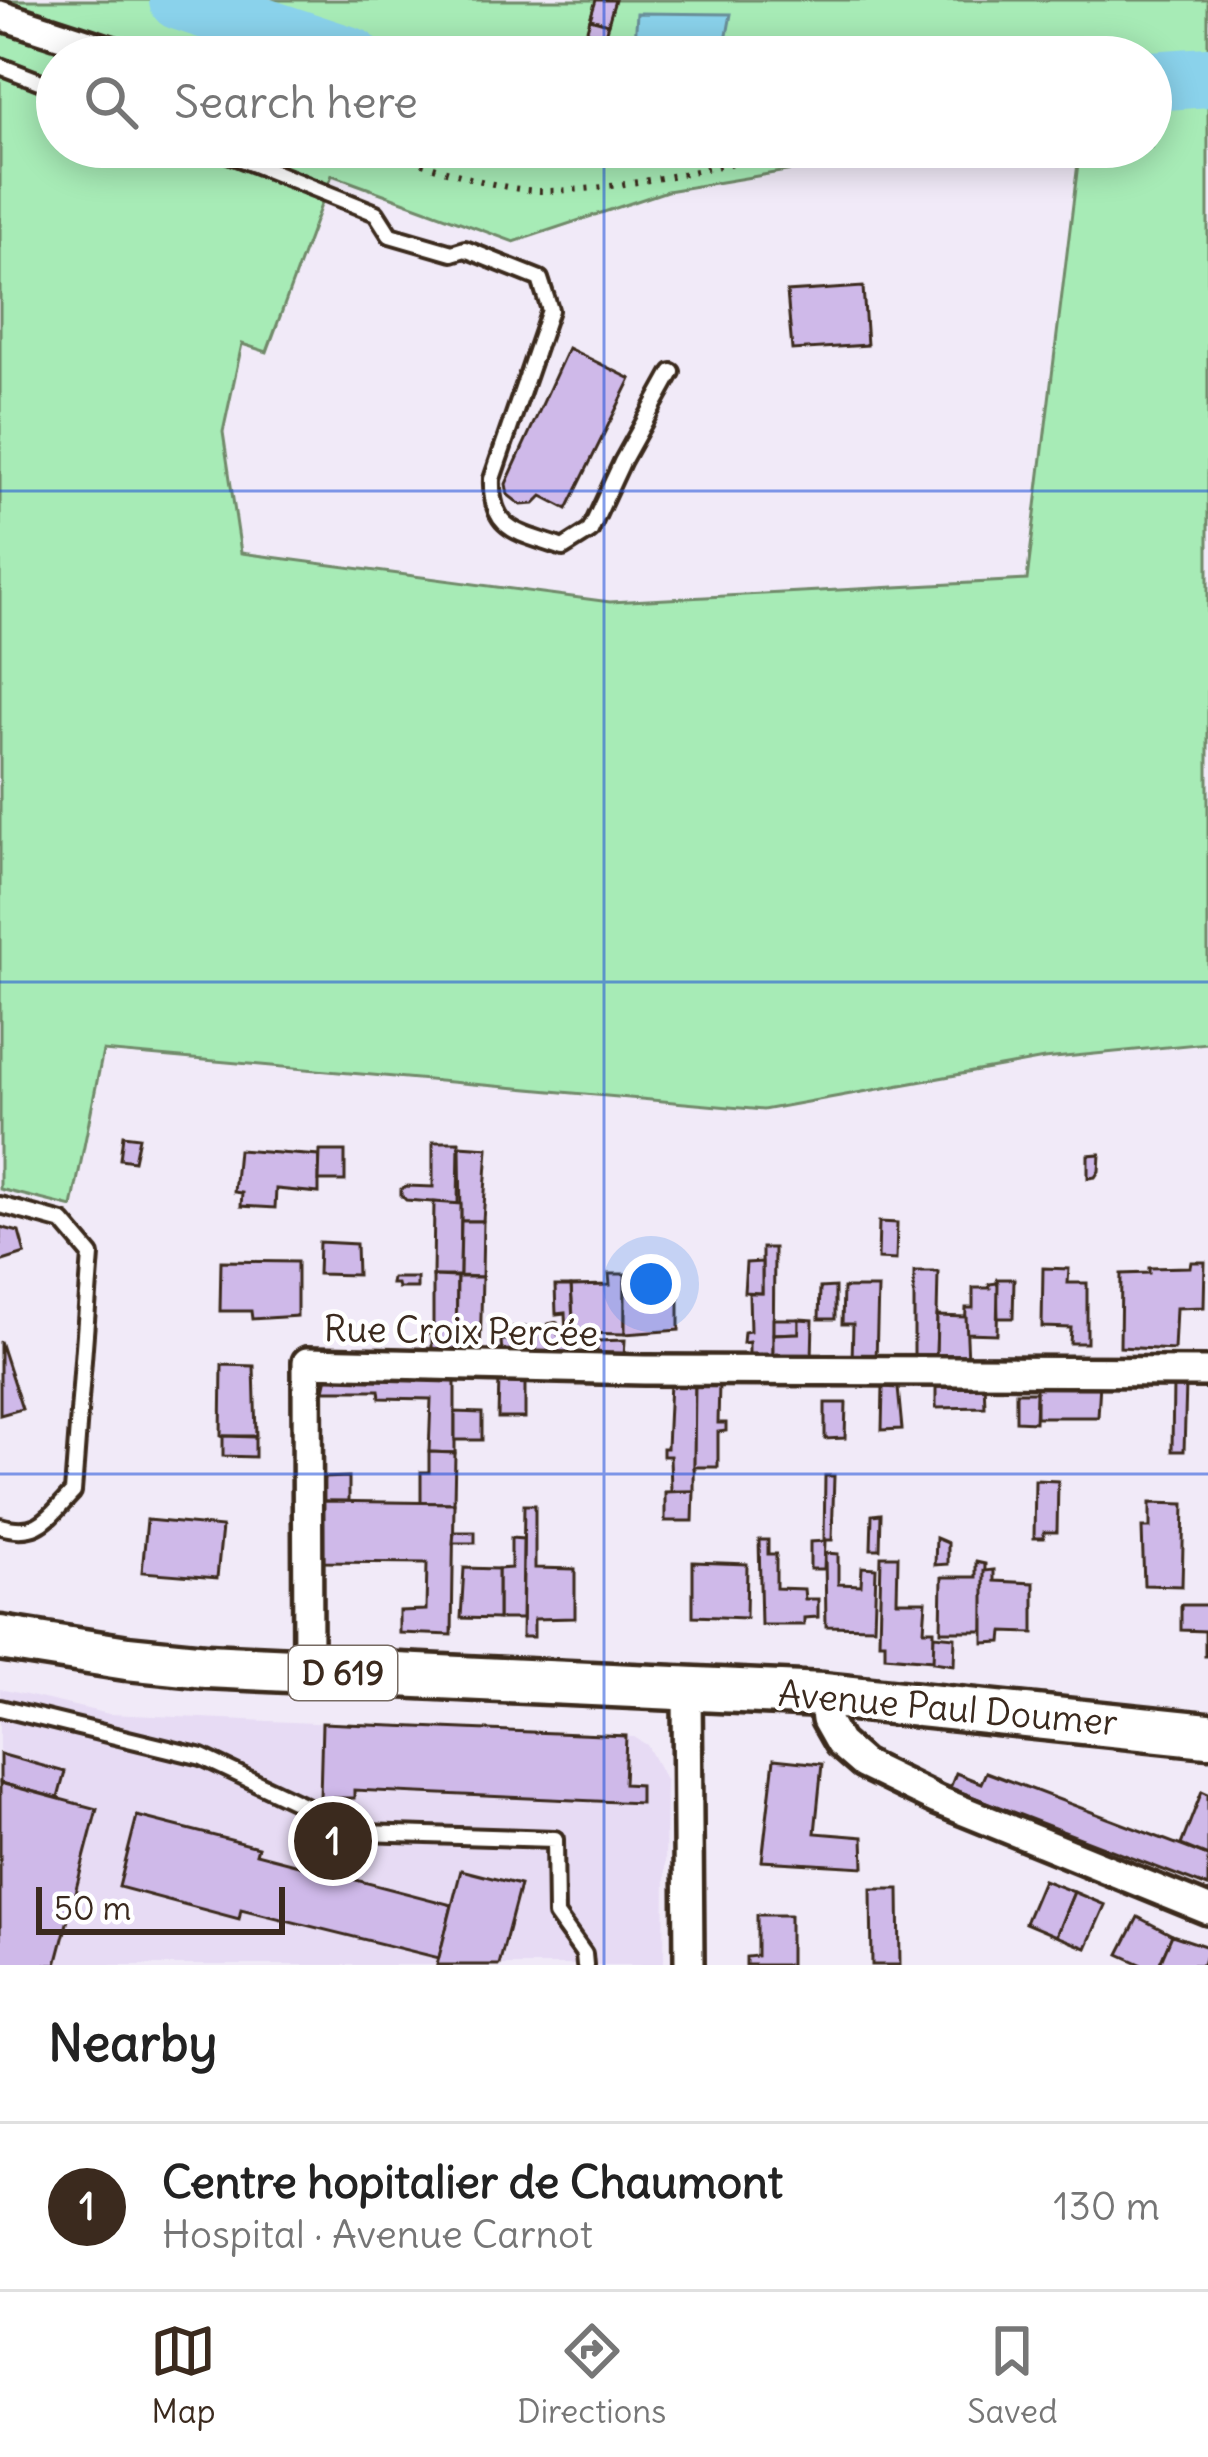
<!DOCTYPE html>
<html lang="en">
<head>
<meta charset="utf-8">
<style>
  :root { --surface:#fff; --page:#f6f6f6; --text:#222; --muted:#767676; --line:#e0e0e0; --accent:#3b2a1e }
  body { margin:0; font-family:Delius,sans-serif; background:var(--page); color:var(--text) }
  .scale { position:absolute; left:36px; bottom:30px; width:249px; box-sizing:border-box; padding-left:12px; border:6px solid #3b2a1e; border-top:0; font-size:33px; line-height:42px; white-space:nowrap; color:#3b2a1e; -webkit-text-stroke:9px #fff; paint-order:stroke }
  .you { position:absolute; left:651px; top:1284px; width:42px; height:42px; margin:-30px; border:9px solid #fff; border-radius:50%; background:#1a73e8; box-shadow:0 0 0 18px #1a73e833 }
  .badge { display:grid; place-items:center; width:78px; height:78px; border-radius:50%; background:var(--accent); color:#fff; font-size:39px; font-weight:700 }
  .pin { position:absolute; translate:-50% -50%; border:6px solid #fff; box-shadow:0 3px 12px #0006 }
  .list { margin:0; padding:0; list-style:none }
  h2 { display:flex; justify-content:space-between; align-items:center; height:156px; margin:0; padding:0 48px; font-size:51px }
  h2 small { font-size:39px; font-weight:400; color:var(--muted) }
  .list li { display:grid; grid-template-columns:78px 1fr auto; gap:36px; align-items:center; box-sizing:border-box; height:168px; padding:0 48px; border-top:3px solid var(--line) }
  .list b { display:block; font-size:45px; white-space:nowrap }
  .list p { margin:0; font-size:39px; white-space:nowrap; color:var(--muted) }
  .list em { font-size:39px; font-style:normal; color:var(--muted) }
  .icon { flex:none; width:66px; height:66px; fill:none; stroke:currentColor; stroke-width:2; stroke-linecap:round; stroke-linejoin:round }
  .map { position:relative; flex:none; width:1208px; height:1965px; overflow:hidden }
  .search { position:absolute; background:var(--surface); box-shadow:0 6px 30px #0003; left:36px; right:36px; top:36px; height:132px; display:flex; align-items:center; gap:30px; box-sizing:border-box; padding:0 42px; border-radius:66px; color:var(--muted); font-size:45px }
  .sheet { height:324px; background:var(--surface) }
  nav { display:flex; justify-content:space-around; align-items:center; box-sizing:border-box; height:168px; border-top:3px solid var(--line); background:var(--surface); font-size:33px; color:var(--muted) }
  nav a { display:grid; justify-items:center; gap:6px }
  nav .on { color:var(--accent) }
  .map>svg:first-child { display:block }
  .built { fill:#e7dbf4 }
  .green { fill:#a7ebb6; stroke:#718a6a; stroke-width:3; fill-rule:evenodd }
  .water { fill:#8ad2eb; stroke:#6a8f99; stroke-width:3 }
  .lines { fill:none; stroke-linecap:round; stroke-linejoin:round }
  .river { stroke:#8ad2eb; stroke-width:60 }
  .building { fill:#cfb9e9; stroke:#3b2a1e; stroke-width:3 }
  .lane-casing { stroke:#3b2a1e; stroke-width:22 }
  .street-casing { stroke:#3b2a1e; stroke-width:36 }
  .primary-casing { stroke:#3b2a1e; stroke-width:51 }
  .path { stroke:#3b2a1e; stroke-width:6; stroke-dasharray:3 9; stroke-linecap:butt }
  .lane { stroke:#fff; stroke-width:14 }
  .street { stroke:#fff; stroke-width:27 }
  .primary { stroke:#fff; stroke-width:42 }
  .grid { fill:none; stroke:#1d4ed8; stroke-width:3; stroke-opacity:0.55 }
  .labels { text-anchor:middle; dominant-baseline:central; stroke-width:9; stroke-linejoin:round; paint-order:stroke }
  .shield { fill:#fff; stroke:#766a62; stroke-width:3 }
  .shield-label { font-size:33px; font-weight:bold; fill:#3b2a1e }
  .street-label { font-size:36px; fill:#3b2a1e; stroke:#fff }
</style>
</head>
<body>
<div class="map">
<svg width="1208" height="1965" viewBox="0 0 1208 1965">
  <rect width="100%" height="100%" fill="#f1eaf8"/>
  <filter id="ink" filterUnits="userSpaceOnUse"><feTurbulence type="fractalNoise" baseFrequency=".00833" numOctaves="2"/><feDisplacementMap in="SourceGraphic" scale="24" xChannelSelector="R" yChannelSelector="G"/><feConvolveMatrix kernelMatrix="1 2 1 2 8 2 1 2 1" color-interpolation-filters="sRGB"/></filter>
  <g filter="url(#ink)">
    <polygon class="built" points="0,1689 109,1714 634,1737 647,1745 666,1781 664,1965 0,1965"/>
    <path class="green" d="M0,0H1208V1043L1044,1059L763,1110L103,1051L72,1207L0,1189ZM57,57H1151V147H979L1079,155L1027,580L610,602L241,553L223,432L242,344L267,352L332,175L514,242L667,191L931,147H57Z"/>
    <polygon class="water" points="637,13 731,14 725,46 635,43"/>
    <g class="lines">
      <g class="river">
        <polyline points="179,0 351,57"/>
        <polyline points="1151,81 1208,77"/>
      </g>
    </g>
    <g class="building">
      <polygon points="596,0 615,0 608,24 590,19"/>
      <polygon points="590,19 608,24 598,57 579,57"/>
      <polygon points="863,287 867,345 792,350 787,292"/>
      <polygon points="568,348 631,379 567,509 542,496 534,504 521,505 508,495 506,484"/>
      <polygon points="123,1135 139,1137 134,1161 120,1159"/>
      <polygon points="433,1142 459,1142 458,1204 406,1200 401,1195 401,1189 406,1186 433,1187"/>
      <polygon points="460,1146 488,1148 483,1221 461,1221"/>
      <polygon points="238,1150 319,1156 319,1193 276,1189 275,1208 241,1206 242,1193 234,1192"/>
      <polygon points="320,1151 345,1151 345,1181 319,1181"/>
      <polygon points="1100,1154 1099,1171 1095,1177 1088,1178 1088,1155"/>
      <polygon points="434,1202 461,1204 460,1276 433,1276"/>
      <polygon points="461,1221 483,1221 482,1277 460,1276"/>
      <polygon points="879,1222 897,1223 896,1260 878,1259"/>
      <polygon points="0,1227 19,1232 25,1254 0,1262"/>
      <polygon points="319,1242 356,1244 357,1275 318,1274"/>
      <polygon points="762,1248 774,1248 773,1360 749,1359 749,1342 743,1343 744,1332 750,1331 749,1293 762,1293"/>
      <polygon points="221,1261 297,1262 297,1316 252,1319 251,1311 220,1311"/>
      <polygon points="762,1262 762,1293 744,1292 746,1263"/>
      <polygon points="1191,1262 1205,1262 1204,1307 1176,1308 1174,1350 1120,1347 1121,1274 1149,1273 1149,1268 1190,1267"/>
      <polygon points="1043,1268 1069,1269 1068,1283 1087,1283 1087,1343 1070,1343 1071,1328 1042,1327"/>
      <polygon points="914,1272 938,1272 936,1361 914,1361"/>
      <polygon points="609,1274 625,1274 625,1334 574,1333 571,1286 610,1285"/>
      <polygon points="433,1276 457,1277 456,1355 432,1354 432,1334 426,1334 426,1326 433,1325"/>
      <polygon points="457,1277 482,1277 480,1355 456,1355"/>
      <polygon points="392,1278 417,1278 417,1288 398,1288 397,1284 391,1284"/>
      <polygon points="642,1278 679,1280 679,1330 625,1334 625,1281"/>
      <polygon points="997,1279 1014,1279 1013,1318 998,1318"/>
      <polygon points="998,1283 997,1334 965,1333 966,1308 973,1308 973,1288 990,1288 989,1284"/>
      <polygon points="555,1286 571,1286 575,1357 536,1355 536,1333 547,1332 548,1324 557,1322 558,1334 566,1333 565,1313 556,1314"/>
      <polygon points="835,1287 835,1319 819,1319 820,1288"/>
      <polygon points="843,1288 878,1288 876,1361 852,1361 853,1324 842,1324"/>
      <polygon points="937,1316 966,1317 968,1361 936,1361"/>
      <polygon points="773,1319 799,1319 799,1333 773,1334"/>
      <polygon points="799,1319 813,1320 812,1360 773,1360 773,1334 799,1333"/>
      <polygon points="511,1327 525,1327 526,1355 502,1355 501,1340 511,1340"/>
      <polygon points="625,1340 624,1357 597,1357 597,1341"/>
      <polygon points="0,1341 22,1409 0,1415"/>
      <polygon points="222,1365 254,1366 256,1436 221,1436"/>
      <polygon points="328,1372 455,1375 455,1453 429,1452 431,1399 380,1398 379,1390 324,1390"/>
      <polygon points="525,1376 525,1418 498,1418 499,1377"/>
      <polygon points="936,1381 984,1381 985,1407 936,1408"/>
      <polygon points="670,1382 695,1384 694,1491 671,1491 670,1456 663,1456 663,1448 667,1448"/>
      <polygon points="1036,1382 1100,1382 1098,1417 1036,1417"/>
      <polygon points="719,1383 718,1423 726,1423 726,1431 718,1432 718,1467 694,1467 695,1384"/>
      <polygon points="1173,1383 1186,1384 1184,1451 1172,1451"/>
      <polygon points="883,1387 898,1388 902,1429 882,1430"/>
      <polygon points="1016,1392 1036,1392 1035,1422 1016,1421"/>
      <polygon points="825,1403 846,1403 845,1438 825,1439"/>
      <polygon points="455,1412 482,1413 482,1440 455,1440"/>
      <polygon points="223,1436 255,1437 255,1457 223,1456"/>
      <polygon points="429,1452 455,1453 454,1503 421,1503 421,1472 429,1472"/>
      <polygon points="825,1476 834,1476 832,1540 824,1540"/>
      <polygon points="349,1477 349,1501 322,1501 322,1478"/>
      <polygon points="1035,1480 1058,1481 1057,1532 1044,1532 1044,1538 1034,1538"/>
      <polygon points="694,1491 693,1521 665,1521 665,1492"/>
      <polygon points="322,1501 454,1503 452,1635 399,1633 399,1611 426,1610 427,1563 320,1562"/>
      <polygon points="1150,1503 1184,1504 1182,1586 1144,1585 1142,1528 1150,1528"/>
      <polygon points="524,1505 535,1505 535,1568 575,1569 575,1618 534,1619 534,1637 522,1637"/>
      <polygon points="881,1514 880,1549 871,1549 872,1515"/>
      <polygon points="147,1520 222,1527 217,1578 142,1572"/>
      <polygon points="454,1532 475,1532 475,1543 453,1543"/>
      <polygon points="511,1538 523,1539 522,1619 498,1619 498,1569 511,1568"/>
      <polygon points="936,1538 948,1543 948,1564 935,1565"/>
      <polygon points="759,1540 768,1540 768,1554 776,1554 776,1588 804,1589 805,1599 818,1599 818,1617 804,1618 804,1625 761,1625"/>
      <polygon points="825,1541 824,1569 810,1569 810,1542"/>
      <polygon points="825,1553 838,1554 838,1584 861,1585 862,1567 876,1568 874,1627 826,1626"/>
      <polygon points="881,1556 898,1556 897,1601 926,1601 924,1630 934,1630 934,1660 885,1656 885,1642 879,1642"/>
      <polygon points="693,1562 747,1564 746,1618 693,1616"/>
      <polygon points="976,1562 985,1564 984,1631 941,1631 942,1577 976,1577"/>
      <polygon points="464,1568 498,1569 498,1619 461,1618"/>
      <polygon points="994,1570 994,1581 1034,1583 1034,1633 1003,1632 1002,1642 984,1643 984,1571"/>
      <polygon points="1181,1605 1208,1605 1208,1656 1205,1656 1205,1631 1181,1630"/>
      <polygon points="934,1635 955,1637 954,1665 933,1662"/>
      <polygon points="322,1723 626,1736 624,1784 640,1785 640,1803 354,1790 354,1798 320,1798"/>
      <polygon points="0,1754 65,1772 58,1798 0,1783"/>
      <polygon points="774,1759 822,1764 815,1833 863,1837 864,1867 762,1861"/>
      <polygon points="986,1772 1208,1856 1208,1887 950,1788 956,1773 981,1783"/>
      <polygon points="0,1783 97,1809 56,1965 0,1965"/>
      <polygon points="1202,1791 1208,1794 1208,1856 1181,1845"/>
      <polygon points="137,1816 258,1847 256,1854 452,1905 439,1958 241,1909 239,1919 119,1887"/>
      <polygon points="461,1870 520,1885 499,1965 437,1965"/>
      <polygon points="1043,1880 1074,1892 1056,1936 1025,1923"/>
      <polygon points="871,1889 899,1889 900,1965 872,1965"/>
      <polygon points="1074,1892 1105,1905 1086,1948 1056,1936"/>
      <polygon points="757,1915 790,1915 790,1965 746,1965 746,1957 757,1956"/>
      <polygon points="1138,1917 1172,1935 1159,1965 1143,1965 1119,1954"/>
      <polygon points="1172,1935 1208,1947 1203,1965 1159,1965"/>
    </g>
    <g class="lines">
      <g class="lane-casing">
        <g id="lane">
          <polyline points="0,66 57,88"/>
          <path d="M211,147L376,213L390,235L452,253L465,249L540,279L550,310L492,479C490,533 520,532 563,548L590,531L622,462L672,372"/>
          <path d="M0,1205L63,1222L91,1255L73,1492C47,1519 39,1537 0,1526"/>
          <polyline points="0,1708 202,1757 363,1833 555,1839 556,1915 584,1954 585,1965"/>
        </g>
      </g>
      <g class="street-casing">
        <g id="street">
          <polyline points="0,15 129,57"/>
          <polyline points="308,1671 307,1362 644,1370 1208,1372"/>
          <polyline points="687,1689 689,1965"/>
          <polyline points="823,1695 826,1720 839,1743 863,1764 937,1800 1208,1910"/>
        </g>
      </g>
      <g class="primary-casing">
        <polyline id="primary" points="0,1638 127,1658 206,1666 823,1695 1208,1735"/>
      </g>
      <path class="path" d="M377,147C421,163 500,192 546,191C631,190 725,163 809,147"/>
      <use href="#lane" class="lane"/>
      <use href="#street" class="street"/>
      <use href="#primary" class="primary"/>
    </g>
  </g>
  <path class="grid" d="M604,0V57M604,147V1965M0,491H1208M0,982H1208M0,1474H1208"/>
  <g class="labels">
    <rect class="shield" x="289" y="1646" width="108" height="54" rx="9"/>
    <g class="shield-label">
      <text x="343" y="1673">D 619</text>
    </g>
    <g class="street-label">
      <text transform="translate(461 1331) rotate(1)">Rue Croix Percée</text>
      <text transform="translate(948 1708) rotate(5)">Avenue Paul Doumer</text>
    </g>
  </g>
</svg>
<div class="scale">50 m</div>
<div class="you"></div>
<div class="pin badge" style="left:333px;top:1841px">1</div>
<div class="search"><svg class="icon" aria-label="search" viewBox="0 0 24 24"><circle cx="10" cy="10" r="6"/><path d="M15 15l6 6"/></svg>Search here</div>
</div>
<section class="sheet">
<h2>Nearby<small></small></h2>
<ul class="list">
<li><span class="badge">1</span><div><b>Centre hopitalier de Chaumont</b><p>Hospital · Avenue Carnot</p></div><em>130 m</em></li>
</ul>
</section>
<nav>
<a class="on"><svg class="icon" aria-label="map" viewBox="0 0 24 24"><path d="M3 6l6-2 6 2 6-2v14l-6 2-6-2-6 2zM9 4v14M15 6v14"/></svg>Map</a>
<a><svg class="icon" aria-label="directions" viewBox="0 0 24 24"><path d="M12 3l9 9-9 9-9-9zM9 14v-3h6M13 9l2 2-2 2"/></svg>Directions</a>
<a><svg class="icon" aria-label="saved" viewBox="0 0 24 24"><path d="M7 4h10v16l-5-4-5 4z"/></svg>Saved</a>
</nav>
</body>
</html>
